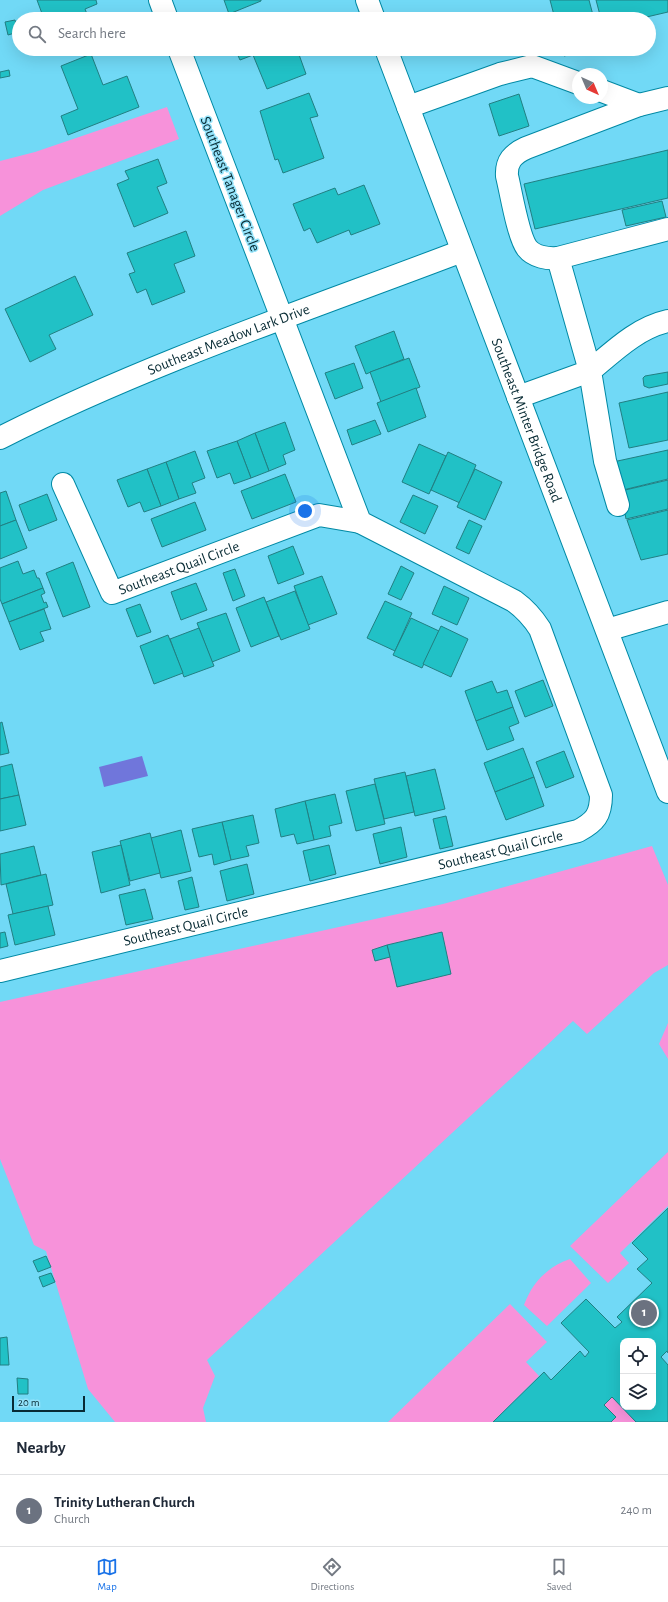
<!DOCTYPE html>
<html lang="en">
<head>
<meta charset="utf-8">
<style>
  :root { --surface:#fff; --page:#f2f2f3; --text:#1f2937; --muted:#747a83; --line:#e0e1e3; --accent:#1a73e8 }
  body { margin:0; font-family:"Alegreya Sans",sans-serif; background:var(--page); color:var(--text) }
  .controls { position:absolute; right:12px; bottom:12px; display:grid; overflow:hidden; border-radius:8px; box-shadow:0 4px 16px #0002 }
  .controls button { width:36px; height:36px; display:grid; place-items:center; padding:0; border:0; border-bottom:1px solid var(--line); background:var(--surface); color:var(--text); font:20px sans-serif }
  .compass { position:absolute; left:572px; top:68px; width:36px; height:36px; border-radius:50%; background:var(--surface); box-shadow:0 4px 16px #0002; rotate:136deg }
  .scale { position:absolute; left:12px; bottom:10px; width:73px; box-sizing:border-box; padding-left:4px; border:2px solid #082b34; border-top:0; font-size:11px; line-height:14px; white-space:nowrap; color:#082b34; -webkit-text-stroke:3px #94e3fa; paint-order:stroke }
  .you { position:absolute; left:305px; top:511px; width:14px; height:14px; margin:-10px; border:3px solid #fff; border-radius:50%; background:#1a73e8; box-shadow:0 0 0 6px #1a73e833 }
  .badge { display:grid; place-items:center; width:26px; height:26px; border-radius:50%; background:var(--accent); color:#fff; font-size:13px; font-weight:700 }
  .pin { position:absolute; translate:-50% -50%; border:2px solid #fff; box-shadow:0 1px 4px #0006 }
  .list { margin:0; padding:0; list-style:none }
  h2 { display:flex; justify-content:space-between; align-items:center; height:52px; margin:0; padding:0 16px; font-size:17px }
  h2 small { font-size:13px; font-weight:400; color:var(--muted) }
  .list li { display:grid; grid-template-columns:26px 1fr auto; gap:12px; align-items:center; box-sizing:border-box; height:72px; padding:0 16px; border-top:1px solid var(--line) }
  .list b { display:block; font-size:15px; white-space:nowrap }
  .list p { margin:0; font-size:13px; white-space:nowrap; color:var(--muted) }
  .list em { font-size:13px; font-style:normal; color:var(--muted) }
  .icon { flex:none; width:22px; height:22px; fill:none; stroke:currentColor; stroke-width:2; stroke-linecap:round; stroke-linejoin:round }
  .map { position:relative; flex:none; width:668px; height:1422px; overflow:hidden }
  .search { position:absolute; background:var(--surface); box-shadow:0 4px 16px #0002; left:12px; right:12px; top:12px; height:44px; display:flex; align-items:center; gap:10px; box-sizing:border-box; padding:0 14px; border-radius:22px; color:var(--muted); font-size:15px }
  .sheet { height:124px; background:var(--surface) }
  nav { display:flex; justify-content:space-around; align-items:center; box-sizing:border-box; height:56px; border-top:1px solid var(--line); background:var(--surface); font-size:11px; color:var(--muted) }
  nav a { display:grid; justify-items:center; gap:2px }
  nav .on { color:var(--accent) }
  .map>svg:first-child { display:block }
  .green { fill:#f792da }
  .water { fill:#7076db }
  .building { fill:#21c1c6; stroke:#217f82; fill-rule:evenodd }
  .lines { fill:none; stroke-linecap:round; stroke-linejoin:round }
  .minor-casing { stroke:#0189a4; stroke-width:24 }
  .major-casing { stroke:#0189a4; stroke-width:24 }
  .minor { stroke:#fff; stroke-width:22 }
  .major { stroke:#fff; stroke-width:22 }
  .labels { text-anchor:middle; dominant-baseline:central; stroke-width:3; stroke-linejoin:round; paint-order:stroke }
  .street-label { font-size:15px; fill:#082b34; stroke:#94e3fa }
</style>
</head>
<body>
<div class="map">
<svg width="668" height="1422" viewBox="0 0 668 1422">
  <rect width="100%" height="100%" fill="#71d9f6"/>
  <g class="green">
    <polygon points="167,107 179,139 43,190 0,216 0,161 35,152"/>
    <polygon points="652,846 668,885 668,965 654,973 587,1034 573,1021 207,1360 215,1376 203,1408 206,1422 115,1422 88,1389 46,1251 34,1245 0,1159 0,1002 443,904"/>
    <polygon points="668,1023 668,1059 659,1044"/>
    <polygon points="668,1152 668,1206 620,1253 629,1263 608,1283 570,1246"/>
    <path d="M570,1259L591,1283L547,1326L524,1305C532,1283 547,1267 570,1259Z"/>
    <polygon points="510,1304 547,1342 526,1362 539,1376 493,1422 388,1422"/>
    <polygon points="612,1397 636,1422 611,1422 616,1417 604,1405"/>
  </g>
  <polygon class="water" points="142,756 148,776 104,787 99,767"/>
  <g class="building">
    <polygon points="37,0 96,0 97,4 85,9 89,19 44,19"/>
    <polygon points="224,0 261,0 261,1 229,14"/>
    <polygon points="550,0 589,0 594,19 555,19"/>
    <polygon points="596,0 668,0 668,12 638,19 601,19"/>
    <polygon points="283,13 285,19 267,19"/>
    <polygon points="15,20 18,32 8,35 5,22"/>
    <polygon points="235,49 297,49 306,74 267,89 253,55 240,60"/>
    <polygon points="562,49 593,49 564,56"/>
    <polygon points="91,54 103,85 127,76 139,107 68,135 61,116 78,109 61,66"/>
    <polygon points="9,70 10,76 0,78 0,72"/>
    <polygon points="309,93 318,116 310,118 324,158 283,173 278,159 275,160 260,111"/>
    <polygon points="519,94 529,126 499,136 489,104"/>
    <polygon points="668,150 668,198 535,229 524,184"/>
    <polygon points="158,159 167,183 157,187 168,213 134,227 117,184 129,179 125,171"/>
    <polygon points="364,185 380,224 351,235 349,230 317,243 310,228 304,231 293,204 335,188 338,195"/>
    <polygon points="662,201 666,217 626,226 622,210"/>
    <polygon points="186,231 195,256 174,264 185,292 152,305 146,289 137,293 129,274 135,272 127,253"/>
    <polygon points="75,276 93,315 49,335 56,349 30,362 5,309"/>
    <polygon points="394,331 404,359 366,374 355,346"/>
    <polygon points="409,358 420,387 381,402 370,372"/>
    <polygon points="354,363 363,388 335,399 325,373"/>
    <polygon points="668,372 668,384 649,388 644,386 643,378 645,376"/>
    <polygon points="416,388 426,417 388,432 377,403"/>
    <polygon points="668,392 668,440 629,448 619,403"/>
    <polygon points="375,420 381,434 352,445 347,430"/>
    <polygon points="285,422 295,450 283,455 286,464 269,471 255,433"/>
    <polygon points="255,433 269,471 251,478 237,441"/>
    <polygon points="237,441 251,478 234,484 230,473 217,478 207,451"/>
    <polygon points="419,444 446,456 429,494 402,482"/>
    <polygon points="668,450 668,479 619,491 613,462"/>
    <polygon points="195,451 205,478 192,483 196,493 179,499 166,462"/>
    <polygon points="448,452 476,465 460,503 431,490"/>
    <polygon points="166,462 179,499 161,506 147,469"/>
    <polygon points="147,469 161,506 144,512 140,502 128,507 117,480"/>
    <polygon points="475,469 502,482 485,520 457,507"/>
    <polygon points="285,474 296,502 252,519 241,491"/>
    <polygon points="668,480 668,509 626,519 621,491"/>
    <polygon points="6,491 16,520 0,526 0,493"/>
    <polygon points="47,494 57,520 29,531 19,505"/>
    <polygon points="413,495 438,506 425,534 400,522"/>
    <polygon points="195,502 206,530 162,547 151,519"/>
    <polygon points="668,510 668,554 641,560 627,520"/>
    <polygon points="16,520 27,548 0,559 0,526"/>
    <polygon points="469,520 482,526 469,554 456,548"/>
    <polygon points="293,546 304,574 278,584 268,556"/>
    <polygon points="18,561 23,574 34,570 37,578 39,578 43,588 2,604 0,599 0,568"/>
    <polygon points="73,562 90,607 63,617 46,573"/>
    <polygon points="401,566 414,573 401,600 388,594"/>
    <polygon points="235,569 245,596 233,601 223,573"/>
    <polygon points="322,576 337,614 308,625 294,586"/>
    <polygon points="196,583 207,610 181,620 171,592"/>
    <polygon points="444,586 469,598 457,625 432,614"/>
    <polygon points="43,588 45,593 41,595 44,603 46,602 48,607 9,622 2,604"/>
    <polygon points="295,591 310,629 281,640 266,602"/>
    <polygon points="264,597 279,636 251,647 236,608"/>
    <polygon points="385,601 412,613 395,651 367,638"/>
    <polygon points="140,604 151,632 137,637 126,609"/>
    <polygon points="44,609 51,629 40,632 44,641 20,650 9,622"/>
    <polygon points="226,613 240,651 212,662 197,623"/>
    <polygon points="411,618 439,631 422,668 393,655"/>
    <polygon points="441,626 468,639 451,677 423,664"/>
    <polygon points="199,628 214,666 184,677 170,639"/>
    <polygon points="168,635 183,673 154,684 140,646"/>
    <polygon points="543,680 553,706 525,717 515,691"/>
    <polygon points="492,681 497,693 507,690 513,707 476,721 465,691"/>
    <polygon points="513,707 519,723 509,727 514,740 487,750 476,721"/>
    <polygon points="2,722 9,753 0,755 0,723"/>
    <polygon points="523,748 534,777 495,792 484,763"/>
    <polygon points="564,751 574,777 546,788 536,762"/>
    <polygon points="12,764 19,795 0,799 0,767"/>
    <polygon points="435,769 445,809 415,816 406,776"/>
    <polygon points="405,772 414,812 384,819 374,779"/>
    <polygon points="534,777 544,806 506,820 495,792"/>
    <polygon points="375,784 385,824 356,831 346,791"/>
    <polygon points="335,794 342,823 329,826 331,836 314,840 305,801"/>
    <polygon points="19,795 26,825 0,831 0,799"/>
    <polygon points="305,801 314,840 297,844 294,834 281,837 275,809"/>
    <polygon points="253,815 259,843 246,846 249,856 231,860 222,822"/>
    <polygon points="446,816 453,846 440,849 433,819"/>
    <polygon points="222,822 231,860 214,865 212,854 199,857 192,829"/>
    <polygon points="401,827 407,857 380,864 373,834"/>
    <polygon points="181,830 191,871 161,878 151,838"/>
    <polygon points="150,833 160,873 130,881 120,841"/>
    <polygon points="121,845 130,885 101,893 92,852"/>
    <polygon points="329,845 336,874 310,881 303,851"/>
    <polygon points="34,846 41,875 1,885 0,854"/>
    <polygon points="247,864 254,894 227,901 220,871"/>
    <polygon points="46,874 53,905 13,914 6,884"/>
    <polygon points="192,877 199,907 185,910 178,881"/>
    <polygon points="145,889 153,919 126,925 119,895"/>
    <polygon points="48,906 55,935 15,945 8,915"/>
    <polygon points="5,932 8,946 0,948 0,933"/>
    <polygon points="442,932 451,974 397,987 387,945"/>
    <polygon points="387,945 390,957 375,961 372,950"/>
    <path d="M668,1208V1353L667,1351L661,1357L668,1365V1422H636L612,1397L604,1405L616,1417L611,1422H493L544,1372L551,1380L580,1351L585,1357L589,1352L561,1323L586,1299L615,1328L622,1322L617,1317L652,1283L637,1269L648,1259L632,1243ZM623,1341H653V1407H623Z"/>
    <polygon points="46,1256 51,1267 38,1272 33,1261"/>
    <polygon points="51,1273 55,1282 43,1287 39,1277"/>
    <polygon points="7,1337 9,1365 0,1365 0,1338"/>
    <polygon points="17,1378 28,1379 28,1394 18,1394"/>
  </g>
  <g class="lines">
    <g class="minor-casing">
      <g id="minor">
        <polyline points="160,0 167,19"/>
        <polyline points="602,91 639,105"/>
        <polyline points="408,107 500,74 532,66 578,83"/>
        <path d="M558,258C548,259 534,257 527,248C518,236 511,192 507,176C506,161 513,154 526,148L639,105L668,98"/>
        <polyline points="518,397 590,371 558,258 668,229"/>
        <path id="s1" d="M0,438C148,363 307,310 462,251"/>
        <path id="s2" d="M63,484L112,593L319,515L360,522"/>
        <path d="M618,505L605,461L590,371C614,351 637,328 668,321"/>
        <polyline points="607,630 668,612"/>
        <path id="s3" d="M0,971L578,831C595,822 601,815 601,795L540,629C533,618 525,609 514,601L360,522L179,49"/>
      </g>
    </g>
    <g class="major-casing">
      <g id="major">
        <polyline points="367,0 374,19"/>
        <path id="s4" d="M386,49L668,792"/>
      </g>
    </g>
    <use href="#minor" class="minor"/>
    <use href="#major" class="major"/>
  </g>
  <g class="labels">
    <g class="street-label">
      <text transform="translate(230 184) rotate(69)">Southeast Tanager Circle</text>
      <text stroke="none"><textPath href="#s1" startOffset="249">Southeast Meadow Lark Drive</textPath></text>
      <text stroke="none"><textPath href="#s4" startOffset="397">Southeast Minter Bridge Road</textPath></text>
      <text stroke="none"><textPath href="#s2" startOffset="191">Southeast Quail Circle</textPath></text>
      <text stroke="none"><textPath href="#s3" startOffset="515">Southeast Quail Circle</textPath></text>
      <text stroke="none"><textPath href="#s3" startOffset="191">Southeast Quail Circle</textPath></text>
    </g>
  </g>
</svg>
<div class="controls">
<button><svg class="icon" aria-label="locate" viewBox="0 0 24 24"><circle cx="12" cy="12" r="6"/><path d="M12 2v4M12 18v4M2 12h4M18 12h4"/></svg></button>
<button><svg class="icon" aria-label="layers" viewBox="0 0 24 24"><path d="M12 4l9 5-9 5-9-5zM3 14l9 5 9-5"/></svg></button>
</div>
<svg class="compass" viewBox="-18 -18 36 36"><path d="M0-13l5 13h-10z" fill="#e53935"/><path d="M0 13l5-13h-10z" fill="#747a83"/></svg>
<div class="scale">20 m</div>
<div class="you"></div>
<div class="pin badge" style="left:644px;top:1313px;background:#6b7280">1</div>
<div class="search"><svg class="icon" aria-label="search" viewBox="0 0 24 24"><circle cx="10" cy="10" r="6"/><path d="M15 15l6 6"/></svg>Search here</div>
</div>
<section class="sheet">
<h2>Nearby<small></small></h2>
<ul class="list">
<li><span class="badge" style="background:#6b7280">1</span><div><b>Trinity Lutheran Church</b><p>Church</p></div><em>240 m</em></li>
</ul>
</section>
<nav>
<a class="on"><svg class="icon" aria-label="map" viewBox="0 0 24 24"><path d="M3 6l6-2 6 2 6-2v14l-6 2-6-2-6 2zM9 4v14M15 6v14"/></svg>Map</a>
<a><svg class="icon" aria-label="directions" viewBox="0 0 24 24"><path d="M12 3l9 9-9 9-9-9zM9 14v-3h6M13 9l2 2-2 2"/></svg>Directions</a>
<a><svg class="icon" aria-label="saved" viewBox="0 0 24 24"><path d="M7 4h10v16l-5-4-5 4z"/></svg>Saved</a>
</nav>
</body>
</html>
